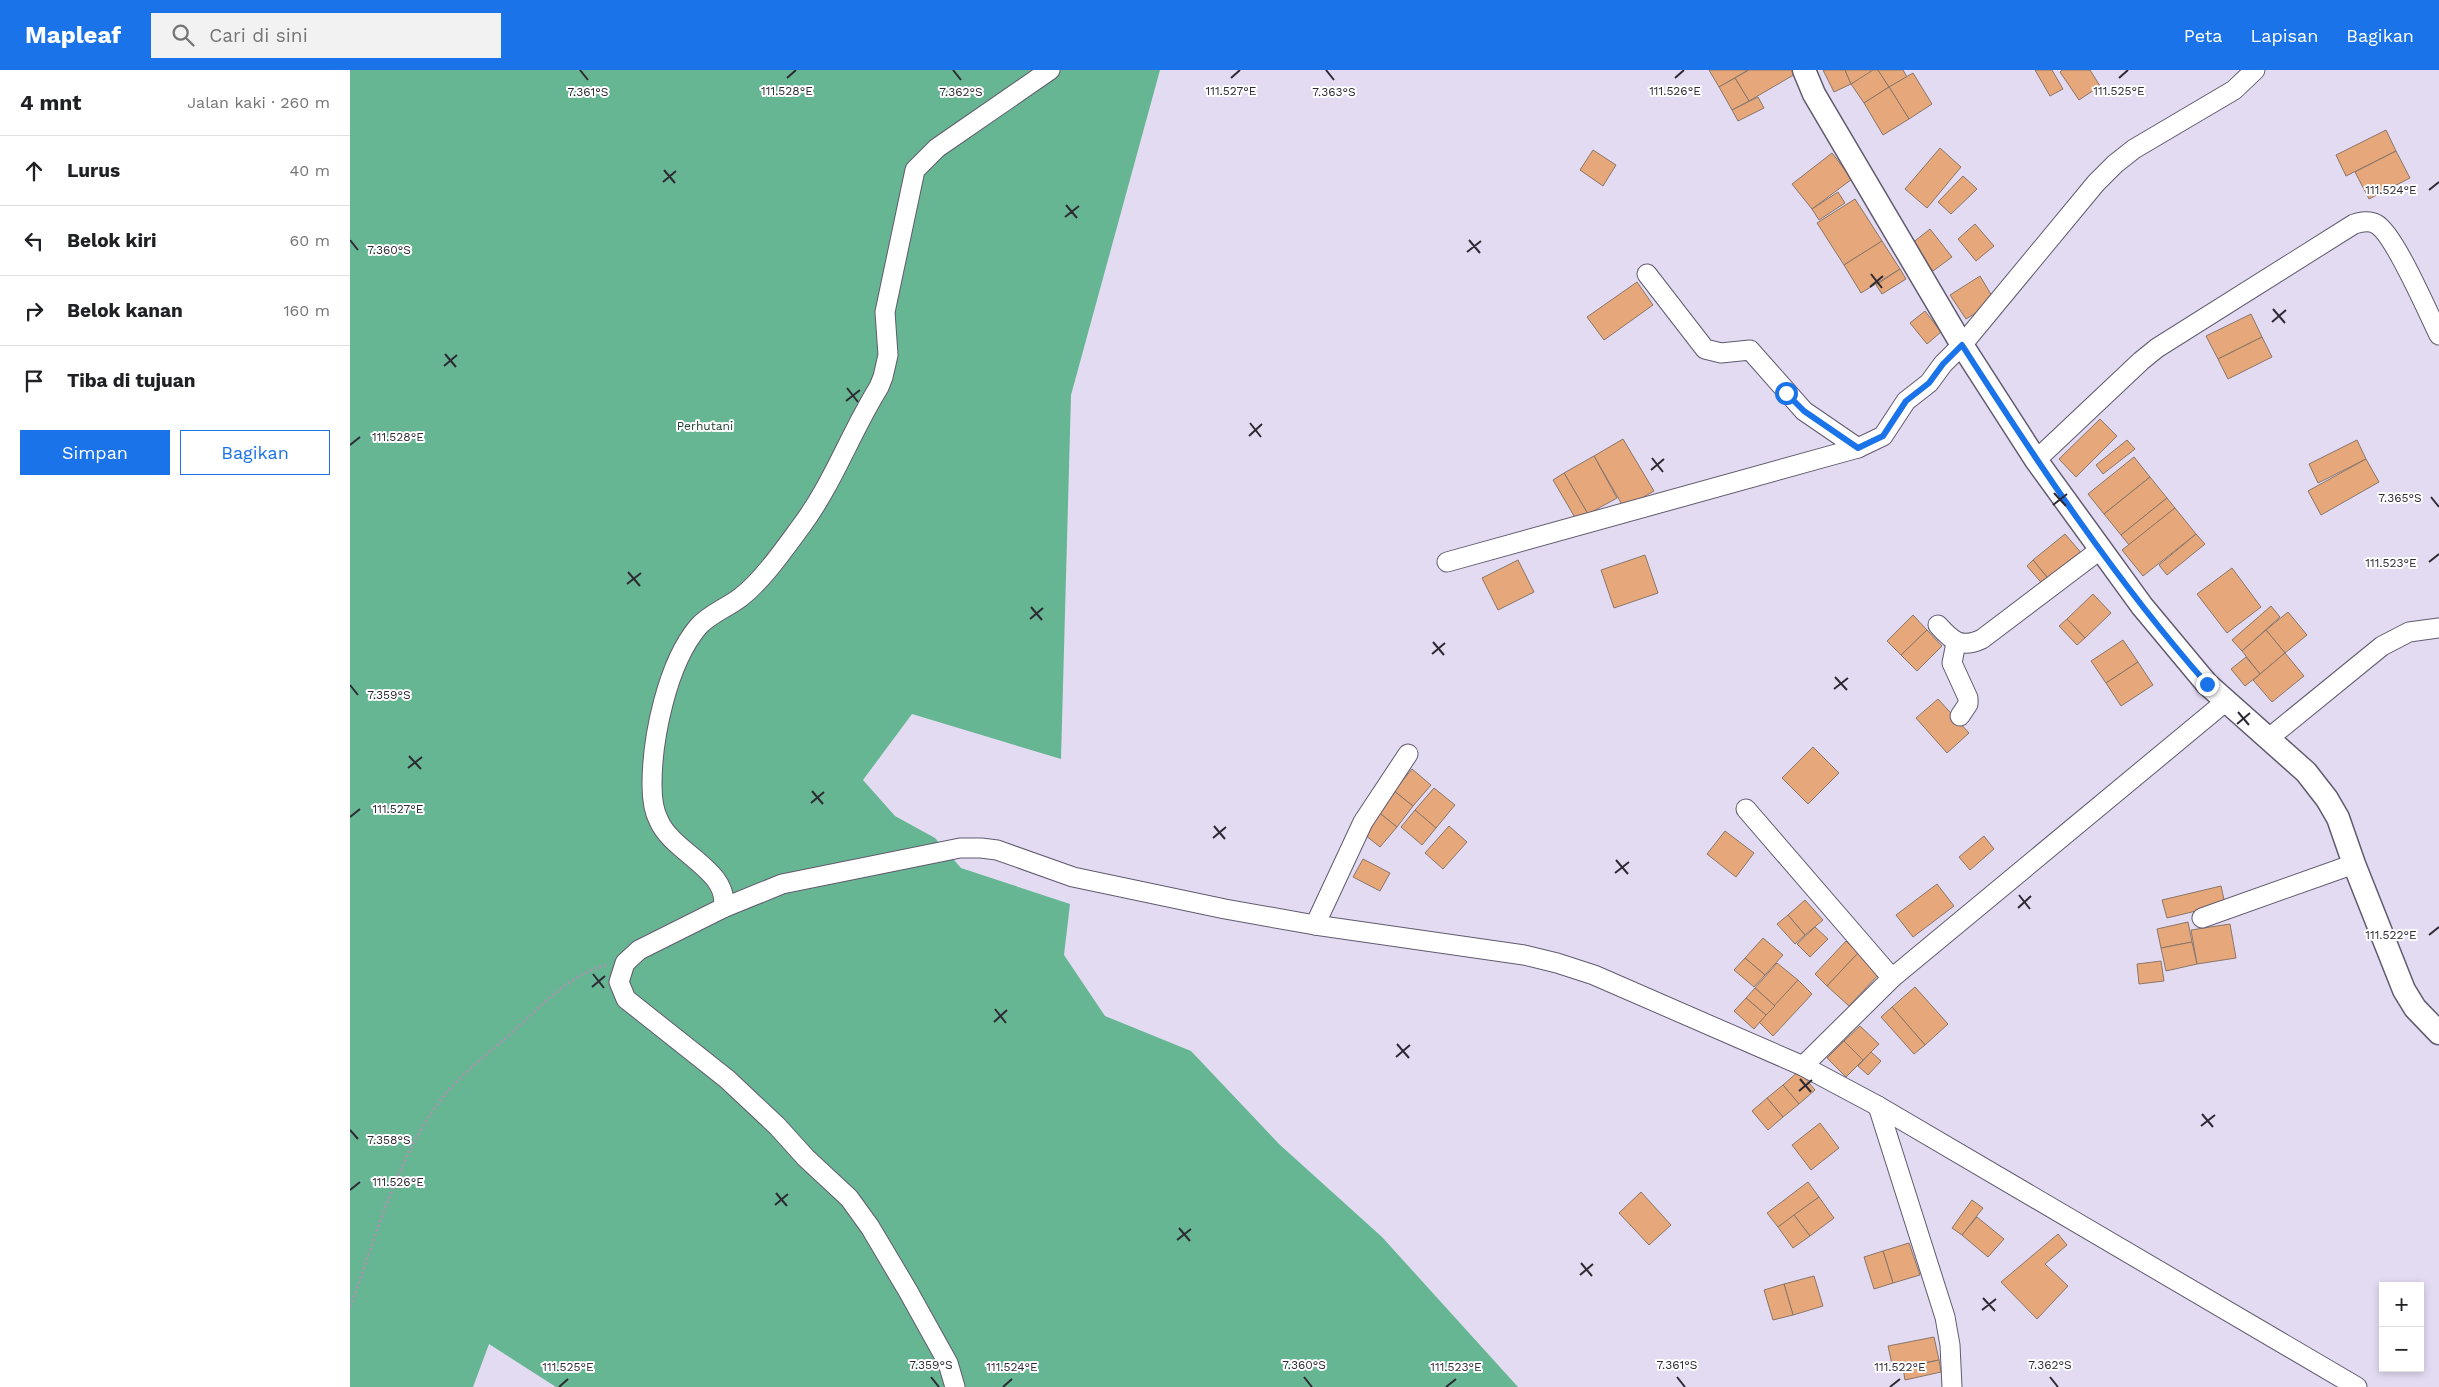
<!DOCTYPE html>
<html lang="id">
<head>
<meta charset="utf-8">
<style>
  :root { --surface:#fff; --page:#f2f2f2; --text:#202124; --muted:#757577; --line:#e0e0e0; --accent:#1a73e8 }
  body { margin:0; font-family:"Work Sans",sans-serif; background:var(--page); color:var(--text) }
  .controls { position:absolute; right:15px; bottom:15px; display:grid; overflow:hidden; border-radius:0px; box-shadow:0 2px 8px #0003 }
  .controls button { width:45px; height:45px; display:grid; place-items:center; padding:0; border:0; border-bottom:1px solid var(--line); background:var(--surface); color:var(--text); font:25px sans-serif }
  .stop { position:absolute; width:15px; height:15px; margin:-11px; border:4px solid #1a73e8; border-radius:50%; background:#fff }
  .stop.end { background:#1a73e8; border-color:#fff; box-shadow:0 1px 5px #0008 }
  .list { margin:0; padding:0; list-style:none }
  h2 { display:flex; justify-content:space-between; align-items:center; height:65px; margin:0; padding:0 20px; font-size:21px }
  h2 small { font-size:16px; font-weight:400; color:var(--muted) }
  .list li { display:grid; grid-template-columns:32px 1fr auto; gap:15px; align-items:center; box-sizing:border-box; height:70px; padding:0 20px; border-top:1px solid var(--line) }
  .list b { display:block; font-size:19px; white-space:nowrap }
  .list em { font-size:16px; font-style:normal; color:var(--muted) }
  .actions { display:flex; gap:10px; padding:15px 20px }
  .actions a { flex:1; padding:11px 0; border:1px solid var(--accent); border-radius:0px; text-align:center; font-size:18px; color:var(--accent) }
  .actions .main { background:var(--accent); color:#fff }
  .icon { flex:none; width:28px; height:28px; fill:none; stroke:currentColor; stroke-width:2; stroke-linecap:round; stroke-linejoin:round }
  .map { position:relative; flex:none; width:2089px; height:1317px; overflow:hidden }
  header { display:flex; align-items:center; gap:30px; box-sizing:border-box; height:70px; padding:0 25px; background:var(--accent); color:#fff }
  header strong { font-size:24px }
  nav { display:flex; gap:28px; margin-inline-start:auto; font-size:18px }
  .search { width:350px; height:45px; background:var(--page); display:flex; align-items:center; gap:12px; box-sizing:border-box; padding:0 18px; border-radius:0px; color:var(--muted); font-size:19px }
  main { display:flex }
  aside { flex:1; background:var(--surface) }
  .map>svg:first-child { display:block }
  .forest { fill:#66b693 }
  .building { fill:#e6a77b; stroke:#8a7668 }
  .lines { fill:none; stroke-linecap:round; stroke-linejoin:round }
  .minor-casing { stroke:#615a6e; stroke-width:21 }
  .tertiary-casing { stroke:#615a6e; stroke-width:25 }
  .path { stroke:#9f99ab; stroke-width:3; stroke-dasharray:2.5 2.5; stroke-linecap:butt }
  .minor { stroke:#fff; stroke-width:19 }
  .tertiary { stroke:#fff; stroke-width:22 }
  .route { stroke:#1a73e8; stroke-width:6 }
  .ticks { fill:none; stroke:#2d2a33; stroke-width:2 }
  .labels { text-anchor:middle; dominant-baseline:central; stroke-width:4; stroke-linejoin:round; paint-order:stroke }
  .park-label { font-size:12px; fill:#1c4031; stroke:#fff }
  .ticks-label { font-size:12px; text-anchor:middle; fill:#2d2a33; stroke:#fff; stroke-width:4; stroke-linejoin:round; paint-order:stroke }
</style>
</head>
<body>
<header>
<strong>Mapleaf</strong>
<div class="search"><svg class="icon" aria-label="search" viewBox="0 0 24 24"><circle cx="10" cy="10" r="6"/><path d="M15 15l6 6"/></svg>Cari di sini</div>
<nav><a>Peta</a><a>Lapisan</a><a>Bagikan</a></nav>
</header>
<main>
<aside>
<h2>4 mnt<small>Jalan kaki · 260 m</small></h2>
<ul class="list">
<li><svg class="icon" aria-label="ahead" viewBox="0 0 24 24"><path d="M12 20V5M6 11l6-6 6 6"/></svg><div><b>Lurus</b></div><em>40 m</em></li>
<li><svg class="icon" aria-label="left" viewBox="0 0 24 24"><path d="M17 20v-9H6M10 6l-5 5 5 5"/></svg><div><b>Belok kiri</b></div><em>60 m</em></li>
<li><svg class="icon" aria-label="right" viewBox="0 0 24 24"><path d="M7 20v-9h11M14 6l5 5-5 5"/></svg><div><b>Belok kanan</b></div><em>160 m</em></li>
<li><svg class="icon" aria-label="arrive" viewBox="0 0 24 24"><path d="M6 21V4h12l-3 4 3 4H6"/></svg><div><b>Tiba di tujuan</b></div></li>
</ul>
<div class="actions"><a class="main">Simpan</a><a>Bagikan</a></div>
</aside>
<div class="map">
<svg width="2089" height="1317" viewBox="0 0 2089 1317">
  <rect width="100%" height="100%" fill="#e3dbf2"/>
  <polygon class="forest" points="0,0 810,0 721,325 711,689 562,644 513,710 545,746 585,768 611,798 720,834 714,885 755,946 841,981 929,1074 1032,1167 1168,1317 206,1317 139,1274 123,1317 0,1317"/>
  <g class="building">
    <polygon points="1359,0 1398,0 1369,17"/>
    <polygon points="1399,0 1446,0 1447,3 1399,31 1385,8"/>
    <polygon points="1473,0 1495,0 1501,14 1484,22"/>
    <polygon points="1495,0 1528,0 1501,14"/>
    <polygon points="1523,0 1528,0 1539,17 1514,33 1501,14"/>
    <polygon points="1528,0 1553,0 1557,7 1539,17"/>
    <polygon points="1685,0 1702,0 1713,19 1700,26"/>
    <polygon points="1712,0 1740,0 1750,16 1729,30 1710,2"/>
    <polygon points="1563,3 1582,34 1559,49 1539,17"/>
    <polygon points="1385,8 1399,31 1382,40 1369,17"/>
    <polygon points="1539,17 1559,49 1533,65 1514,33"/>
    <polygon points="1408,27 1414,38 1388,51 1382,40"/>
    <polygon points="2036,60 2046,81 1996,106 1986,85"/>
    <polygon points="1590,78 1611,97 1577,138 1555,119"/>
    <polygon points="1243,80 1266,95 1253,116 1230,100"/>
    <polygon points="2046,81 2060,108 2019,129 2005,102"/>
    <polygon points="1482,83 1502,109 1462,139 1442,114"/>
    <polygon points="1613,106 1627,119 1601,144 1588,132"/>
    <polygon points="1488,122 1495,133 1469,150 1462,139"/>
    <polygon points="1505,129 1532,171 1494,195 1467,153"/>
    <polygon points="1625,154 1644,176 1626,191 1608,169"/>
    <polygon points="1580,159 1602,187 1583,201 1561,174"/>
    <polygon points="1532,171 1550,199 1511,223 1494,195"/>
    <polygon points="1550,199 1556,209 1532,224 1526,215"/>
    <polygon points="1630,206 1645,231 1616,249 1600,225"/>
    <polygon points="1287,212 1303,235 1254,270 1237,247"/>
    <polygon points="1575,241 1591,262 1577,274 1560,253"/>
    <polygon points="1901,244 1912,267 1868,289 1856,266"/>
    <polygon points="1912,267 1922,287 1878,309 1868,289"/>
    <polygon points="1750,349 1767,366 1726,407 1709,389"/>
    <polygon points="1273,369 1304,421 1274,438 1244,386"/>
    <polygon points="1777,370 1785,379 1753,404 1746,395"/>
    <polygon points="2007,370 2016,389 1968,413 1959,394"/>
    <polygon points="1244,386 1267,428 1238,444 1214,403"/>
    <polygon points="1784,387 1800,407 1754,444 1738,424"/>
    <polygon points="2016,389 2029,412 1971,445 1958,421"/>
    <polygon points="1214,403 1238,444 1227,451 1203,410"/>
    <polygon points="1800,407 1817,428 1771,465 1754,444"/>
    <polygon points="1817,428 1825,438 1779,475 1771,465"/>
    <polygon points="1825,438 1846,464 1793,506 1772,480"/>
    <polygon points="1715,464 1733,485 1701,512 1683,490"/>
    <polygon points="1846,464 1855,474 1817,505 1809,495"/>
    <polygon points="1295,485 1308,523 1264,538 1251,500"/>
    <polygon points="1168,490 1184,522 1148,540 1132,508"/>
    <polygon points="1683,490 1701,512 1695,517 1677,496"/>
    <polygon points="1882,498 1911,537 1877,563 1847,524"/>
    <polygon points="1743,524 1761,543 1735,568 1717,549"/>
    <polygon points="1921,536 1930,547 1892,581 1882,570"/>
    <polygon points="1938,542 1957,565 1935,583 1916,560"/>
    <polygon points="1563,545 1577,560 1551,585 1537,571"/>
    <polygon points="1717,549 1735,568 1727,575 1709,556"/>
    <polygon points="1577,560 1592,576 1567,601 1551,585"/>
    <polygon points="1916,560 1935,583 1910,604 1892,581"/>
    <polygon points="1773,570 1788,592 1756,613 1741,591"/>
    <polygon points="1935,583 1954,606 1922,632 1903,610"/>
    <polygon points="1896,587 1910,604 1895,616 1881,599"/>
    <polygon points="1788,592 1803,615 1771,636 1756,613"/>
    <polygon points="1588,629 1619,663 1597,683 1566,648"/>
    <polygon points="1463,677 1489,703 1458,734 1432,708"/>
    <polygon points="1062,699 1081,715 1063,736 1044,721"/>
    <polygon points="1084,718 1105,735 1086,758 1065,740"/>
    <polygon points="1044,721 1063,736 1047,757 1027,741"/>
    <polygon points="1065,740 1086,758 1072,775 1051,757"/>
    <polygon points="1027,741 1047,757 1030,777 1010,761"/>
    <polygon points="1099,756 1117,772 1093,799 1075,783"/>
    <polygon points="1375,761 1404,783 1386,807 1357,784"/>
    <polygon points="1634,766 1644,779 1620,800 1609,787"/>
    <polygon points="1013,789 1040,803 1030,821 1003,807"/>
    <polygon points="1587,814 1604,836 1563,867 1546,845"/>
    <polygon points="1871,816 1875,834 1817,848 1812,830"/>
    <polygon points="1455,830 1473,850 1455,865 1438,845"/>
    <polygon points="1438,845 1455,865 1445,874 1427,854"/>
    <polygon points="1838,852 1842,872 1811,878 1807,859"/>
    <polygon points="1880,854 1886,888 1847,894 1841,860"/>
    <polygon points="1465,857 1478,869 1460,887 1447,874"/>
    <polygon points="1413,868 1433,885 1415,905 1395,888"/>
    <polygon points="1496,871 1508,883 1477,916 1465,904"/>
    <polygon points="1842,872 1847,894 1816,901 1811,878"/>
    <polygon points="1508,883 1530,903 1499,936 1477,916"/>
    <polygon points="1395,888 1415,905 1404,917 1384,900"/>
    <polygon points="1811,891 1814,911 1789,914 1787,894"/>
    <polygon points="1427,893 1448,910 1425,936 1405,918"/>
    <polygon points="1448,910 1462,924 1423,966 1409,952"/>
    <polygon points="1565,917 1598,954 1575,975 1542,937"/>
    <polygon points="1405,918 1425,936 1416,945 1396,928"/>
    <polygon points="1396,928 1416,945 1404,959 1384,941"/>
    <polygon points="1542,937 1575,975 1564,984 1531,947"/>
    <polygon points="1510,956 1529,974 1513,990 1494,971"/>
    <polygon points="1494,971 1513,990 1496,1007 1477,988"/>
    <polygon points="1521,982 1531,991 1518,1005 1508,996"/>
    <polygon points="1449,1001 1465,1020 1449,1034 1433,1015"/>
    <polygon points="1433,1015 1449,1034 1433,1047 1417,1028"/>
    <polygon points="1417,1028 1433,1047 1418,1060 1402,1041"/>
    <polygon points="1470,1053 1489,1078 1461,1100 1442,1075"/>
    <polygon points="1458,1112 1469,1127 1428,1157 1417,1143"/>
    <polygon points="1291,1122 1321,1155 1299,1175 1269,1143"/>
    <polygon points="1469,1127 1484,1148 1460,1166 1444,1145"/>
    <polygon points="1622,1130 1633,1138 1612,1165 1602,1158"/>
    <polygon points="1444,1145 1460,1166 1443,1178 1428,1157"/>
    <polygon points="1627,1147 1654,1169 1638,1187 1612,1165"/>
    <polygon points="1708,1164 1717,1175 1695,1194 1718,1216 1687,1249 1651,1212"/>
    <polygon points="1559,1173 1570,1205 1543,1213 1533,1181"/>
    <polygon points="1533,1181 1543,1213 1524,1219 1514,1187"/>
    <polygon points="1464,1206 1473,1236 1443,1245 1434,1214"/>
    <polygon points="1434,1214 1443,1245 1423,1250 1414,1220"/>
    <polygon points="1584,1267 1589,1290 1543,1299 1538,1276"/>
    <polygon points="1589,1290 1591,1302 1555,1310 1553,1298"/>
  </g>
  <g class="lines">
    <g class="minor-casing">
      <g id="minor">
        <polyline points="1297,204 1355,279 1371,283 1400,280 1454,341 1508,378"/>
        <path d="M1686,390L1791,291L1807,278L2004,154C2011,152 2019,150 2026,154C2044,163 2078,243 2089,265"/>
        <polyline points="1097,492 1508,378 1533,366 1556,331 1579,313 1593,294 1612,275 1746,113 1765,94 1784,79 1884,20 1905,0"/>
        <path d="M1588,555C1602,571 1611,579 1632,569L1751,479"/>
        <polyline points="1606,573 1602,593 1618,628 1618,634 1610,646"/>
        <polyline points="1919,668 2032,576 2059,562 2089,558"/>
        <polyline points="1396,739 1542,908"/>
        <path d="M373,838C381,801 323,783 309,751C303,740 302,727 302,715C302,668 317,594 348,557C359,544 377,538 391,527C413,510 435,478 452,455C483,413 501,362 529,317L533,307L538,285L535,242L565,100L587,78L700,0"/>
        <polyline points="1852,848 2004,794"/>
        <polyline points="965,855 1013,752 1058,684"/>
        <polyline points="1453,996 1542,908 1875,632"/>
        <polyline points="1528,1036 1595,1247 1600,1275 1602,1317"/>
        <polyline points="605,1317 598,1293 558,1221 520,1157 499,1128 456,1088 427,1056 377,1009 276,929 269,912 275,893 289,880 373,838 432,814 610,778 631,778 647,780 723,807 875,839 965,855 1174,885 1207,893 1244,905 1453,996 1528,1036 2007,1317"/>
      </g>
    </g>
    <g class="tertiary-casing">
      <polyline id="tertiary" points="1454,0 1464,24 1612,275 1686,390 1792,536 1857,614 1956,702 1977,729 1988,748 2004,794 2054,920 2065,938 2089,963"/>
    </g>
    <path class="path" d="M0,1237C25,1170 46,1090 89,1032C110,1004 142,981 168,957C194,933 222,903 257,895"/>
    <use href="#minor" class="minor"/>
    <use href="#tertiary" class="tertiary"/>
  </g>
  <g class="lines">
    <path class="route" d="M1436,323L1454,341L1508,378L1533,366L1556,331L1579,313L1593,294L1612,275C1687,392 1765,510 1857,614"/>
  </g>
  <path class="ticks" d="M230,0L238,10M603,0L611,10M976,0L984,10M437,8L446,0M881,8L890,0M1325,8L1334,0M1769,8L1778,0M314,100L325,113M313,112L326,101M2079,120L2089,112M716,135L727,148M715,147L729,136M0,170L8,180M1119,170L1130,183M1117,182L1131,171M1521,204L1532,218M1520,217L1533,206M1923,239L1935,253M1922,252L1936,240M95,284L106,297M94,296L107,285M497,318L508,332M496,331L510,320M900,353L911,367M899,366L912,354M0,375L10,367M1302,388L1313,402M1301,400L1314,389M1704,423L1716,436M2081,427L2089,437M1703,435L1717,424M2079,492L2089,484M278,502L290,516M277,514L291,503M681,537L692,550M680,549L693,538M1083,572L1094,585M1082,584L1095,573M1485,607L1497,620M0,615L8,625M1484,619L1498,608M1888,642L1899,655M1887,654L1900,643M59,686L71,699M58,698L72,687M462,721L473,734M461,733L474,722M0,747L10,739M864,756L875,769M863,768L876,757M1266,790L1278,804M1265,803L1279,792M1669,825L1680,839M1668,838L1681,826M2079,865L2089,857M243,904L254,918M242,917L255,906M645,939L656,953M644,952L657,940M1047,974L1059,988M1046,987L1060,975M1450,1009L1461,1022M1449,1021L1462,1010M1852,1044L1863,1057M1851,1056L1865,1045M0,1060L8,1069M0,1120L10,1112M426,1123L437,1136M425,1135L438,1124M829,1158L840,1171M827,1170L841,1159M1231,1193L1242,1206M1230,1205L1243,1194M1633,1228L1645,1241M1632,1240L1646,1229M581,1307L589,1317M954,1307L962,1317M1327,1307L1335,1317M1700,1307L1708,1317M209,1317L218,1309M653,1317L662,1309M1096,1317L1106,1309M1540,1317L1550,1309"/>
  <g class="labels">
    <g class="park-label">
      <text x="355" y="356">Perhutani</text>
    </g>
  </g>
  <g class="ticks-label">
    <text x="437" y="25">111.528°E</text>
    <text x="881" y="25">111.527°E</text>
    <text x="1325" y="25">111.526°E</text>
    <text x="1769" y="25">111.525°E</text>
    <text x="238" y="26">7.361°S</text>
    <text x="611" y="26">7.362°S</text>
    <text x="984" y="26">7.363°S</text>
    <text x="2041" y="124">111.524°E</text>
    <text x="39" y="184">7.360°S</text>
    <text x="48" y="371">111.528°E</text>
    <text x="2050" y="432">7.365°S</text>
    <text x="2041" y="497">111.523°E</text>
    <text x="39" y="629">7.359°S</text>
    <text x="48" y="743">111.527°E</text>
    <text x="2041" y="869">111.522°E</text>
    <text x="39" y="1074">7.358°S</text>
    <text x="48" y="1116">111.526°E</text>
    <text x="581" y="1299">7.359°S</text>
    <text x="954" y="1299">7.360°S</text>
    <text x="1327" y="1299">7.361°S</text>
    <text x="1700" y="1299">7.362°S</text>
    <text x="218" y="1301">111.525°E</text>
    <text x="662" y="1301">111.524°E</text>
    <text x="1106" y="1301">111.523°E</text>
    <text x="1550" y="1301">111.522°E</text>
  </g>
</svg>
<div class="controls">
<button>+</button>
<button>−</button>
</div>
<div class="stop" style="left:1436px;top:323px"></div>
<div class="stop end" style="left:1857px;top:614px"></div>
</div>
</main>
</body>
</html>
